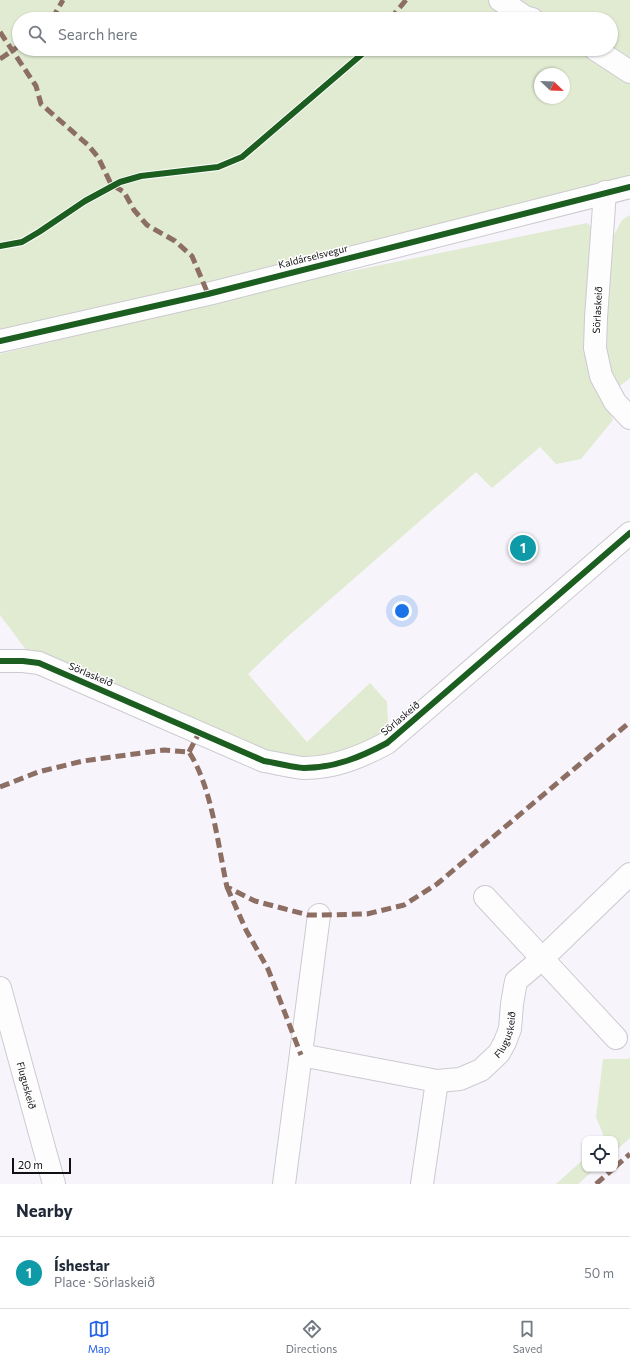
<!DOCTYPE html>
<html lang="en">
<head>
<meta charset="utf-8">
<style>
  :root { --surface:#fff; --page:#f6f6f7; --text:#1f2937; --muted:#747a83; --line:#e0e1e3; --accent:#2563eb }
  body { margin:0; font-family:Commissioner,sans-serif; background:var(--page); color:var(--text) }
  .controls { position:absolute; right:12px; bottom:12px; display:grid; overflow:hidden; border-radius:8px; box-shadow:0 1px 3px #0004 }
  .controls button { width:36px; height:36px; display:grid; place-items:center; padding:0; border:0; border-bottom:1px solid var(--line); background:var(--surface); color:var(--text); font:20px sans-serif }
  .compass { position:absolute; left:534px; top:68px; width:36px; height:36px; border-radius:50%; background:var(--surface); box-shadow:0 1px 3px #0004; rotate:113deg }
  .scale { position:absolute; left:12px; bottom:10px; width:59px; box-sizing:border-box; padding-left:4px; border:2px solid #111014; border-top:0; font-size:11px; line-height:14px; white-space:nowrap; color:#111014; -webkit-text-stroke:3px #fff; paint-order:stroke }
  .you { position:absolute; left:402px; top:611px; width:14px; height:14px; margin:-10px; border:3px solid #fff; border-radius:50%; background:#1a73e8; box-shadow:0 0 0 6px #1a73e833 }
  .badge { display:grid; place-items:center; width:26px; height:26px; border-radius:50%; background:var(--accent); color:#fff; font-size:13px; font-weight:700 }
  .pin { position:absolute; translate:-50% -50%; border:2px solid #fff; box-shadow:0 1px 4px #0006 }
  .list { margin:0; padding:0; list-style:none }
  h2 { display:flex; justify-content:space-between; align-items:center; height:52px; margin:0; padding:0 16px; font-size:17px }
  h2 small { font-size:13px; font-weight:400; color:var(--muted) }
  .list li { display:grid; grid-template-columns:26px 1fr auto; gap:12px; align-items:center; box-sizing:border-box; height:72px; padding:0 16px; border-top:1px solid var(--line) }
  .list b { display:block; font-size:15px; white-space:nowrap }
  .list p { margin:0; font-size:13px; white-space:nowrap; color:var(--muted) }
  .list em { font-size:13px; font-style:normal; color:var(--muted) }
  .icon { flex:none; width:22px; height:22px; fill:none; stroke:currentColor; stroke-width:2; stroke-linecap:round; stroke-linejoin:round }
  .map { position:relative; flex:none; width:630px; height:1184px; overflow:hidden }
  .search { position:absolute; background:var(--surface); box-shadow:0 1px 3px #0004; left:12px; right:12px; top:12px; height:44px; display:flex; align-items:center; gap:10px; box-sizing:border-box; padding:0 14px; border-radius:22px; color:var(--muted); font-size:15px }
  .sheet { height:124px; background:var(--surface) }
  nav { display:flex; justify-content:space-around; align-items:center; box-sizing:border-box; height:56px; border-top:1px solid var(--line); background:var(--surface); font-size:11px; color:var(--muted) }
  nav a { display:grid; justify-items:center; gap:2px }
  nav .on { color:var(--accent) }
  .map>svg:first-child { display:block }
  .green { fill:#e0ebd1; fill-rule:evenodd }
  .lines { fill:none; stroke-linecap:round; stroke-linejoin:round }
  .minor-casing { stroke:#cccad0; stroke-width:24 }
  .minor { stroke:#fefdfe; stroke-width:22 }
  .quiet { stroke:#8d6e63; stroke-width:5; stroke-dasharray:10 5; stroke-linecap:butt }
  .cycleway-casing { stroke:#fff; stroke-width:8 }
  .cycleway { stroke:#1b5e20; stroke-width:6 }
  .labels { text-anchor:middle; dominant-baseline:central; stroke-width:3; stroke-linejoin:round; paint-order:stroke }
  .street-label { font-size:10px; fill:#111014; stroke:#fff }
</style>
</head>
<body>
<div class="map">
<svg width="630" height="1184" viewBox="0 0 630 1184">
  <rect width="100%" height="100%" fill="#f7f4fb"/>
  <g class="green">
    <path d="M0,0H630V195L217,280L0,332ZM19,19H611V49H19ZM540,74H564V98H540Z"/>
    <polygon points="630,215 630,378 617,388 607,371 603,349 614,235 622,220"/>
    <polygon points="587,223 598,232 596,385 613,420 581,459 556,464 540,447 492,488 476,472 287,637 248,674 307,742 370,683 387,702 388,723 376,740 330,756 289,758 39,667 0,615 0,354 327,276"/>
    <polygon points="630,1057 630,1138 615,1151 615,1139 605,1139 596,1117 603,1059 628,1059"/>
    <polygon points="585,1158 585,1169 595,1169 578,1184 556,1184"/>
  </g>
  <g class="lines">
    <g class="minor-casing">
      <g id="minor">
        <polyline points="500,0 525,17 532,19"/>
        <polyline points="595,49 630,72"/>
        <polyline points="605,192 596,318 595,348 601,376 615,402 630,418"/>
        <polyline points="0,341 208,294 630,187"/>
        <path d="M0,661H23L39,663L264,761C277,763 291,767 304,768C334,768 361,757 387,743L630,533"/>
        <polyline points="485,897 616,1038"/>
        <path id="s1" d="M0,988L54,1184"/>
        <path id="s2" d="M301,1055L437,1081L460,1079L481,1070L499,1053L505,1042L510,1029L512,1004L516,981L543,958L630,874"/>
        <polyline points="284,1184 319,915"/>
        <polyline points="422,1184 437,1081"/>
      </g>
    </g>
    <use href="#minor" class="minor"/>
    <g class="quiet">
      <polyline points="52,19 63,0"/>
      <polyline points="390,19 406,0"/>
      <polyline points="0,32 36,86 41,104 88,145 98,157 111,184 124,192 134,210 147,225 175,241 192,256 208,294"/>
      <polyline points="0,59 19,46"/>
      <polyline points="189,752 199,733"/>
      <path d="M0,787L38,772L83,761L164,750L189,752C212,787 218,846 227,887L255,901L308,915H319L367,914L404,905L437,884L630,722"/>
      <polyline points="227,887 246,930 268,969 301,1055"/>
      <polyline points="615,1167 630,1154"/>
      <polyline points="596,1184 613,1169"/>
    </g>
    <g class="cycleway-casing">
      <g id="cycleway">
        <polyline points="0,246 22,242 39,232 85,201 120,182 141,176 218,167 242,157 368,49"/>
        <polyline points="0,341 208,294 630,187"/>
        <path d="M0,661H23L39,663L264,761C277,763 291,767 304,768C334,768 361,757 387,743L630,533"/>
      </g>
    </g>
    <use href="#cycleway" class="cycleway"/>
  </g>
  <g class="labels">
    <g class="street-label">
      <text transform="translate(313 256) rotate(-14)">Kaldárselsvegur</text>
      <text transform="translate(597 310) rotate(-87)">Sörlaskeið</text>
      <text transform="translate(91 674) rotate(23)">Sörlaskeið</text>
      <text transform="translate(400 718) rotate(-40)">Sörlaskeið</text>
      <text stroke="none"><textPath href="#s2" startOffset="229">Fluguskeið</textPath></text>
      <text stroke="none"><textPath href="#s1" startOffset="101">Fluguskeið</textPath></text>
    </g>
  </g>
</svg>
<div class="controls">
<button><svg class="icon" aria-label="locate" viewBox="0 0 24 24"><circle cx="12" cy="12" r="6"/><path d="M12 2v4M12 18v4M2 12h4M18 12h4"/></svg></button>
</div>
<svg class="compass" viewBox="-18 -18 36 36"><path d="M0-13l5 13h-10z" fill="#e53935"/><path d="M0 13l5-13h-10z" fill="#747a83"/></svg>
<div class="scale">20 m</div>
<div class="you"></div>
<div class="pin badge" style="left:523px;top:548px;background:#0f9aa8">1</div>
<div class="search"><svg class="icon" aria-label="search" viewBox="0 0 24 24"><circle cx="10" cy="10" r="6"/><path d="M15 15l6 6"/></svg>Search here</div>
</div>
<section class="sheet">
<h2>Nearby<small></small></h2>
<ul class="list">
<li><span class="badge" style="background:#0f9aa8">1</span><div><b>Íshestar</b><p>Place · Sörlaskeið</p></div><em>50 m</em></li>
</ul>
</section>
<nav>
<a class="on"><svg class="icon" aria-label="map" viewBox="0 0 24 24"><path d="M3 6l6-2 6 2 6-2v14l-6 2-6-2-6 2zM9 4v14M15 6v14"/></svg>Map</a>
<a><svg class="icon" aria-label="directions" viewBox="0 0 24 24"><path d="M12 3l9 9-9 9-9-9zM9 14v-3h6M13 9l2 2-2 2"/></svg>Directions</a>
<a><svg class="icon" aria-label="saved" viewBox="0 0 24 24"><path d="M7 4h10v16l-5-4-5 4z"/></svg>Saved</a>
</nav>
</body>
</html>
